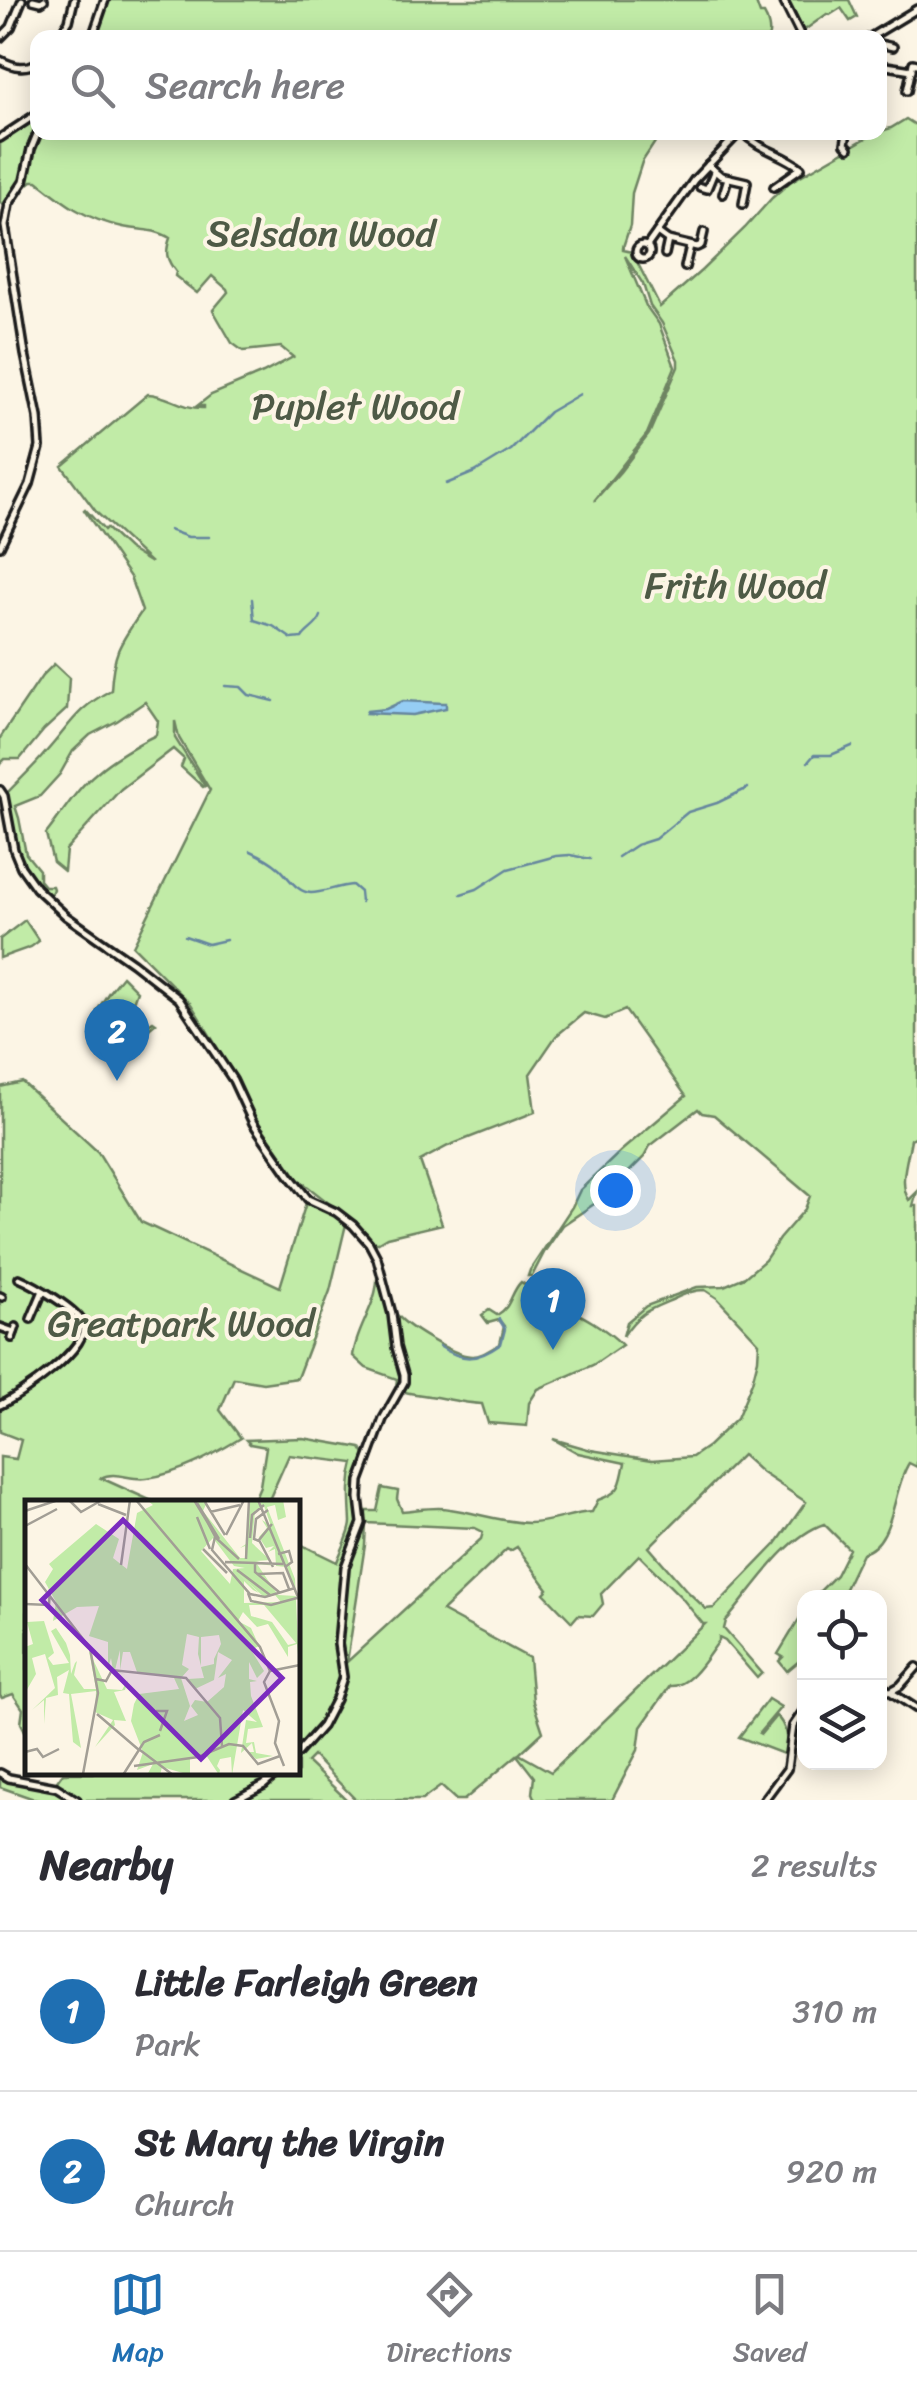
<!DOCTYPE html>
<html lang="en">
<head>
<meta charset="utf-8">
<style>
  :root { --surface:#fff; --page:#f7f7f7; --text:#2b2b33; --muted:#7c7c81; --line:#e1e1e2; --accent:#1f6fb2 }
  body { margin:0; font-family:Sriracha,sans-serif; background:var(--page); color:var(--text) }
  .controls { position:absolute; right:30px; bottom:30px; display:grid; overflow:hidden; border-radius:20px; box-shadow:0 5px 25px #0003 }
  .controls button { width:90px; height:90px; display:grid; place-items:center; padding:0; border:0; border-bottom:2px solid var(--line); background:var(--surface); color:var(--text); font:50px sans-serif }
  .you { position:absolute; left:615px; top:1190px; width:35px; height:35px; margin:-25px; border:8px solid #fff; border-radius:50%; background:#1a73e8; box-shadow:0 0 0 15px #1a73e833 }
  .badge { display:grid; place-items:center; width:65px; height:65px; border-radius:50%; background:var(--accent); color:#fff; font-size:32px; font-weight:700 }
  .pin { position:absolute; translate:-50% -82px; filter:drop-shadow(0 2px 5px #0008) }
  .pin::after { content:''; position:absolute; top:52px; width:35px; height:30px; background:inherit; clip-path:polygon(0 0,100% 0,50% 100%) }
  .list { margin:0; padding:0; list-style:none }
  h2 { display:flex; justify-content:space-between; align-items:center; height:130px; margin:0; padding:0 40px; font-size:42px }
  h2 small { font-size:32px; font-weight:400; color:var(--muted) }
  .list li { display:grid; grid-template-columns:65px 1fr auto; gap:30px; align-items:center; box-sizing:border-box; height:160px; padding:0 40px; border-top:2px solid var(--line) }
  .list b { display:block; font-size:38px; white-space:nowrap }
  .list p { margin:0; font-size:32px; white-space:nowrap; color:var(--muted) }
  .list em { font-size:32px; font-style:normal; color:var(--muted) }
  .icon { flex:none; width:55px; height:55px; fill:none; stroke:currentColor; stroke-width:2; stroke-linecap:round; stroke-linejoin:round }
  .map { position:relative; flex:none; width:917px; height:1800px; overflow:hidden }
  .search { position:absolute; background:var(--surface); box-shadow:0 5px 25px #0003; left:30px; right:30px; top:30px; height:110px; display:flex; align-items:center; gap:25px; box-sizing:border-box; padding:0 35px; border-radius:20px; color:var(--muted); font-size:38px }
  .sheet { height:450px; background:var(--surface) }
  nav { display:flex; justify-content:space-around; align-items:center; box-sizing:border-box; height:140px; border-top:2px solid var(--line); background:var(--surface); font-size:28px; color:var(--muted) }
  nav a { display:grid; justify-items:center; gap:5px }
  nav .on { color:var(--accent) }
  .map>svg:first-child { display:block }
  .green { fill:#c1eba7; stroke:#6e8462; stroke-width:2.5; fill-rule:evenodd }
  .water { fill:#95cdf4; stroke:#65869e; stroke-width:2.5 }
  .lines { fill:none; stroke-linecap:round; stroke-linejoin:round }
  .stream { stroke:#65869e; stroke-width:2.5 }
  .minor-casing { stroke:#1c1c1c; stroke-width:12 }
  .minor { stroke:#fcf5e5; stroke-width:5 }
  .labels { text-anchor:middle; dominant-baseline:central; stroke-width:8; stroke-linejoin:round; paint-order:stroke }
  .park-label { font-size:38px; fill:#4e5a46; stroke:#fcf5e5 }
  .inset-road { fill:none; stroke:#a29e95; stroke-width:2.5 }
  .view { fill:#7b2cbf; fill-opacity:0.15; stroke:#7b2cbf; stroke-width:5 }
  .inset-edge { fill:none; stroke:#1c1c1c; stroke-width:5 }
</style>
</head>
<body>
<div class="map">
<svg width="917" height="1800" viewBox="0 0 917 1800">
  <rect width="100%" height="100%" fill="#fcf5e5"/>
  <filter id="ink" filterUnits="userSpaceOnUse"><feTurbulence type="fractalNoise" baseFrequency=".01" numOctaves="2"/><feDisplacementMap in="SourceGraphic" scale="20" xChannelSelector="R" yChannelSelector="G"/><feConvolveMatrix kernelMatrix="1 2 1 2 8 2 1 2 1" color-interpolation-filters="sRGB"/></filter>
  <g filter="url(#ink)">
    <g class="green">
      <path d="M109,0H755L760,14H764C768,20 771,32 768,38H96Z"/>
      <polygon points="785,0 849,0 857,17 850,21 841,8 830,15 827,14 802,32"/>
      <polygon points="37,115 37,128 27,149 22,178 6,206 0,203 0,140"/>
      <path d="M906,119L917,126V1136L911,1139C908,1159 898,1183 909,1200L917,1192L913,1206H917V1467L909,1463C892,1489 895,1545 862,1553L841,1597H814L836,1575L849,1549L824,1524C785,1537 753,1590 726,1621L724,1629L762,1673L757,1678L725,1641L719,1638V1641C707,1656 691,1687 670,1686L641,1727L638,1750L612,1800H535L532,1793L534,1777L517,1755L464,1800H456L441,1786L422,1800H356L313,1756L307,1762L347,1800H81L55,1784L63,1773L298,1772V1543L337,1562C341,1550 351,1534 351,1522C350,1501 348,1484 354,1463L289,1455L268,1502H253L260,1486L266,1447L250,1444L246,1440L303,1438L361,1448L366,1456L356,1492L359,1515L366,1516V1511H377L382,1488L398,1491L397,1499L402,1511C418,1510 435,1506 450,1509C477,1513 502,1522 529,1523C551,1523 571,1513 592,1512L598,1500C622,1492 620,1485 625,1463L578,1453L553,1439L591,1450L652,1460L692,1457L708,1446L737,1418L752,1382L758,1359L759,1343L717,1298L705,1290C693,1290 685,1294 674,1299C648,1310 639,1312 623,1336L627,1322L646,1306L697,1287L724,1286L745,1277L765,1260L779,1239L805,1209L810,1196L714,1115L702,1113L698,1109L650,1146L644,1157L603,1198L563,1225L545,1251L532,1276H528L530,1270L572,1207L580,1190L621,1151L686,1096L625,1010L605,1019L584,1013L556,1036L530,1074L535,1112L448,1146L420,1161L442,1224L387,1237L375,1244L367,1233L298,1179L253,1114L239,1083L191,1004L133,946L210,790L179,738L175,721V738L205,786L203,787L181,767L184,759L173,749L121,789L66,850L64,871L53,862L46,834C62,814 76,789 96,773C110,760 139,743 156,735L158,721L145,702L117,721L90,735L73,751L60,774L40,796L15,806L19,818L26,854L39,870V880L44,886H52L53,889L50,896L53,901C19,873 11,836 6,794C19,780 34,767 46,752C72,723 75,710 111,690C113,651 121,642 142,611L130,577L84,510L85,509L104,530L106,528L128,549L151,563L97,513L62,466L148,394C169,395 181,409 204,408V406H197L211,395L263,373L293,357L281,347L243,351L232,343L213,310L228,292L227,289L212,276L197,293L175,276L176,272C166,259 165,253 170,238C156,229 139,230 123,227C85,219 67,205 37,181H32L27,185L25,183L32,152L41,133H661L642,162L632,193L630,226L623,247V250L632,252L660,307L702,270L745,228L772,198L790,182L875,133L891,128ZM625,256L643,284L650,306L662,323L678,360V367L649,434L620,472L594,501L647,434L675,367L659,324L646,306ZM742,1455L761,1472L806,1502L776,1544L714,1608L706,1609L687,1591L649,1547ZM366,1523L475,1528L483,1532L481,1539L347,1662L365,1545ZM517,1547L548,1589L544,1593L572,1622L578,1615L593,1616L603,1604L601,1594L639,1555L681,1597L703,1624H705L551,1772L519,1754L543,1732L533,1702L529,1658L442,1611L507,1549L510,1551Z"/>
      <polygon points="54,664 69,678 67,709 44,730 20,759 5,759 0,764 0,738 42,676"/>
      <polygon points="25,920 39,941 31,947 0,958 0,939"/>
      <polygon points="122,976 137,991 127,1019 144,1027 153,1021 156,1023 137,1039 97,1011 109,992"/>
      <path d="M22,1082L98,1152L141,1222L280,1287L309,1193L347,1220L330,1291L297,1378L263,1383L234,1378L220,1410L241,1438C211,1456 182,1473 147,1478C131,1481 115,1470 101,1478L154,1502H28L27,1735L21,1723L23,1709L13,1694L2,1698L0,1696V1457L16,1459L21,1440L0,1432V1087Z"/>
      <path d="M382,1273C386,1285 388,1301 395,1312C404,1326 453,1355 471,1356C481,1357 491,1349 500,1344L504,1326L499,1320L488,1323L482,1315L489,1310L497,1315C512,1307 510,1293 521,1282C550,1301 599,1320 622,1345L593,1365L538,1389L529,1403L527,1426L488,1423L482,1404C461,1403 449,1399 429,1396C416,1393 406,1395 396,1387L397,1379L366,1368L353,1356C356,1328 379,1303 377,1274Z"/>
      <polygon points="804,1611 804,1657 787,1671 779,1661 783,1657 778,1654"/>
      <path d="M768,1699L781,1707L759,1733L761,1734L776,1716C788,1726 787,1741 786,1755L739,1737Z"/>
      <polygon points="0,1775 17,1781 54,1789 73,1800 37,1800 0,1787"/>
    </g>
    <polygon class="water" points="403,701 443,703 446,703 446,708 413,715 366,713 367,711 386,709"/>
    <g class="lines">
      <g class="stream">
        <polyline points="446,484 475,472 511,450 549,412 580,394"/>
        <polyline points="169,530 188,537 209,537"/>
        <path d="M252,599L254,620L273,626L292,639L302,638C308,629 318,626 321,616"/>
        <polyline points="225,686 241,687 249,695 274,701"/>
        <polyline points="808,762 814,755 831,755 852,746"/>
        <path d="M251,851C260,855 271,861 279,868C289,877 296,892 311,893C323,893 338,886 352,885L360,892L361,902"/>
        <polyline points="618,857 636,845 655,839 688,812 717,803 748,788"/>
        <polyline points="461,894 477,889 508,869 556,856 570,855 590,859"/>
        <polyline points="185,936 208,944 226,940"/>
        <path d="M439,1346C463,1362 477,1361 501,1344L505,1329L499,1319"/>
      </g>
      <g class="minor-casing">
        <g id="minor">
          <polyline points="33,0 41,2 44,0"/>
          <polyline points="783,0 802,38"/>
          <polyline points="0,38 11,27 22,0"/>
          <polyline points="58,38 69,21 74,0"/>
          <polyline points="92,38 105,0"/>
          <polyline points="869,38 917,9"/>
          <polyline points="880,44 893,47"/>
          <path d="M0,60C13,67 25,70 38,62"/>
          <polyline points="880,65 912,70"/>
          <polyline points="907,91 913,63 917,64"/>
          <path d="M742,132C761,151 782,153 801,168L774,187"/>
          <polyline points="847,132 845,144 849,148"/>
          <polyline points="0,138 38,113"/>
          <polyline points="708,165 721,176 747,182 743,204"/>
          <polyline points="700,187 707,189 714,172"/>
          <polyline points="723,194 728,178"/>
          <polyline points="657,232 668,240 697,247 701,245 704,232"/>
          <circle cx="643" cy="252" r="7"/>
          <polyline points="647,246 694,180 740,132"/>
          <polyline points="665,254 668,240"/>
          <polyline points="685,267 690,246"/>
          <polyline points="0,546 30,484 40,447 38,417 25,354 5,226 9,204 24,181 31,149 38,132"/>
          <polyline points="0,790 4,796 14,850 21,867 36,888 66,916 133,963 179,999 233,1080 253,1123 289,1175 308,1199 336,1212 353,1225 369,1243 377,1258 392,1314 396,1347 404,1375 404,1382 383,1419 360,1481 359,1498 362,1523 345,1567 338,1644 343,1677 336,1699 322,1726 298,1753"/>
          <polyline points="0,1296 2,1297"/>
          <polyline points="31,1319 42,1293"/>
          <polyline points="0,1327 14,1332"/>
          <polyline points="12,1338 16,1327"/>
          <path d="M0,1405C19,1396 90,1349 83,1324C79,1310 33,1284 19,1278"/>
          <polyline points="880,1685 917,1709"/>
          <polyline points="891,1691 900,1686 917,1667"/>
          <polyline points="0,1773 9,1778 56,1787 77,1800"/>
          <polyline points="235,1800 264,1785 279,1772"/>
          <polyline points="764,1800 787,1769 793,1726 804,1710"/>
        </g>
      </g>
      <use href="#minor" class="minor"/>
    </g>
  </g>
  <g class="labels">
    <g class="park-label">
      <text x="321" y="233">Selsdon Wood</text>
      <text x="355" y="406">Puplet Wood</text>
      <text x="735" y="585">Frith Wood</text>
      <text x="181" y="1323">Greatpark Wood</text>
    </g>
  </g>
  <g transform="translate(25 1500)">
    <rect width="275" height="275" fill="#fcf5e5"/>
    <path d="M122,0H183L178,11L215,58H220V46L215,48L221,44L224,0H258L261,17L253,20L250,5L242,7L270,79L274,165L272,144L263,147V157L243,124L232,127L218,112L213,121L226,128L234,146L226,150L239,171L232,178L224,162V179L232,181L225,182L226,196L238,227L223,229L221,243L229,242L231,253L248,256L231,259L223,252H229L227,243L216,253L221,220L232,222L218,210L207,275L206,257L195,259L192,266L195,270L194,275L181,255L165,257V275L137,267L135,275H122L128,264L112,270L118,252L106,221L109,204L114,194L154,189L149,178L112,172L105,152H98L95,170V150L90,170L101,175L88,170L86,158L83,169V142L64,136L74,106L52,107L28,121L31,102L20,82L28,69L24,64L71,24L94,39L88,58L102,69L112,13L128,5ZM239,6L246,26L237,20L242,28L234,37L241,48L249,46L243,52L250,49L251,66L231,61L245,60L227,43L230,11ZM188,38L209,66L220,68L208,69L205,84L176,51ZM232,64L261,67L271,96L253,95ZM212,72L240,98L250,95L256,102L219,103V81L228,90L234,93ZM224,105H239L271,143L263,145L247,122L226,116ZM162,134L174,137L173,154L176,166V137L194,135L196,144L189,159V164L176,167L179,178L163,179L170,189L189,180L193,152L207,160L193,178L201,174L199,187L182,202L170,200L166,206L173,215L159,221L165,206L156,178L164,169L157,165ZM19,121L29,153L23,158L28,165L44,163L26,131L31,128L41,143L45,155L46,174L50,163L52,161L49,175L59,189H71L64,151L82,189L97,190L103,180L100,190L89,192L101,221L89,220L90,225L70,247L88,220L70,212L71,191L46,194L56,248L48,242L44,194L38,193L44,170L32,177L33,195L21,198L19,224V200L7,210L30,188L20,154L7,158L11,174L0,193V147L8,144L2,122Z" fill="#c1eba7" fill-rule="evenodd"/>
    <path class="inset-road" d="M44,0L56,12L77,0M111,0L235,147L245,171M169,0L192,38M233,0L275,102M180,2L200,35M73,4L101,15M0,11L33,0M185,12L215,5M172,17L185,49M247,24L234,40L248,67M0,26L32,9M201,35L219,0M190,37L187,50L225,94L240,97L270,88M225,38L227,15L239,5M194,39L172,3L191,38L214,59M234,41L229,39L231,19L243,10M178,49L202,73M253,54L264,51L267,62L260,67M221,59L224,0M200,62L258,64M230,62V72L254,92M0,64L65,148L73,193L58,274M96,65L105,0M212,70L245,95M233,74L258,73L264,89M223,93L226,101L246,105L272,98M0,104L24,105L25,89M245,171L239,182L254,221L250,243L259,266M245,171L275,165M71,179L81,181L87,170L161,178L195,218L197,246M131,211H142L135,231M72,214L114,250M115,250L148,275M0,252L12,249L18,257L34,249M109,266L173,257L204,244L218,246L233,264L255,256M98,275L119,242L135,235"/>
    <path class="view" d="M98,20L257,178L176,259L17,100Z"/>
    <rect width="275" height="275" class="inset-edge"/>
  </g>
</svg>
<div class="controls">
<button><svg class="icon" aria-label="locate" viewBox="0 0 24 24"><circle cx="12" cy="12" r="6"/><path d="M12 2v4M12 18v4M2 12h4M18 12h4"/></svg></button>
<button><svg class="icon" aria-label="layers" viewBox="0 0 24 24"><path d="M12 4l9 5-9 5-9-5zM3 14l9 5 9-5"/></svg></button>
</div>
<div class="you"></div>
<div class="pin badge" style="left:553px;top:1350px">1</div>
<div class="pin badge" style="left:117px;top:1081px">2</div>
<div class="search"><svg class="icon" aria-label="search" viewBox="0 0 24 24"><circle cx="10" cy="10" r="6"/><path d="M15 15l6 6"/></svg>Search here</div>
</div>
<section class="sheet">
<h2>Nearby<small>2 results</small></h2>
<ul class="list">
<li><span class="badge">1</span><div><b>Little Farleigh Green</b><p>Park</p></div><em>310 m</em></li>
<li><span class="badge">2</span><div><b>St Mary the Virgin</b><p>Church</p></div><em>920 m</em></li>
</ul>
</section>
<nav>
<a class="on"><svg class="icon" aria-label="map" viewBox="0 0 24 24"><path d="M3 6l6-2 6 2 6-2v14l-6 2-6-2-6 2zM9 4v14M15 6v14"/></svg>Map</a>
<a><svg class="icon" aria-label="directions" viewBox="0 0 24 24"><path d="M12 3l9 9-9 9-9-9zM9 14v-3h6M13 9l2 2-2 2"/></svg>Directions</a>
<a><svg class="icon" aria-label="saved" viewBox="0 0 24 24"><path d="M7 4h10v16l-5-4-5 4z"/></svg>Saved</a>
</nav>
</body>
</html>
